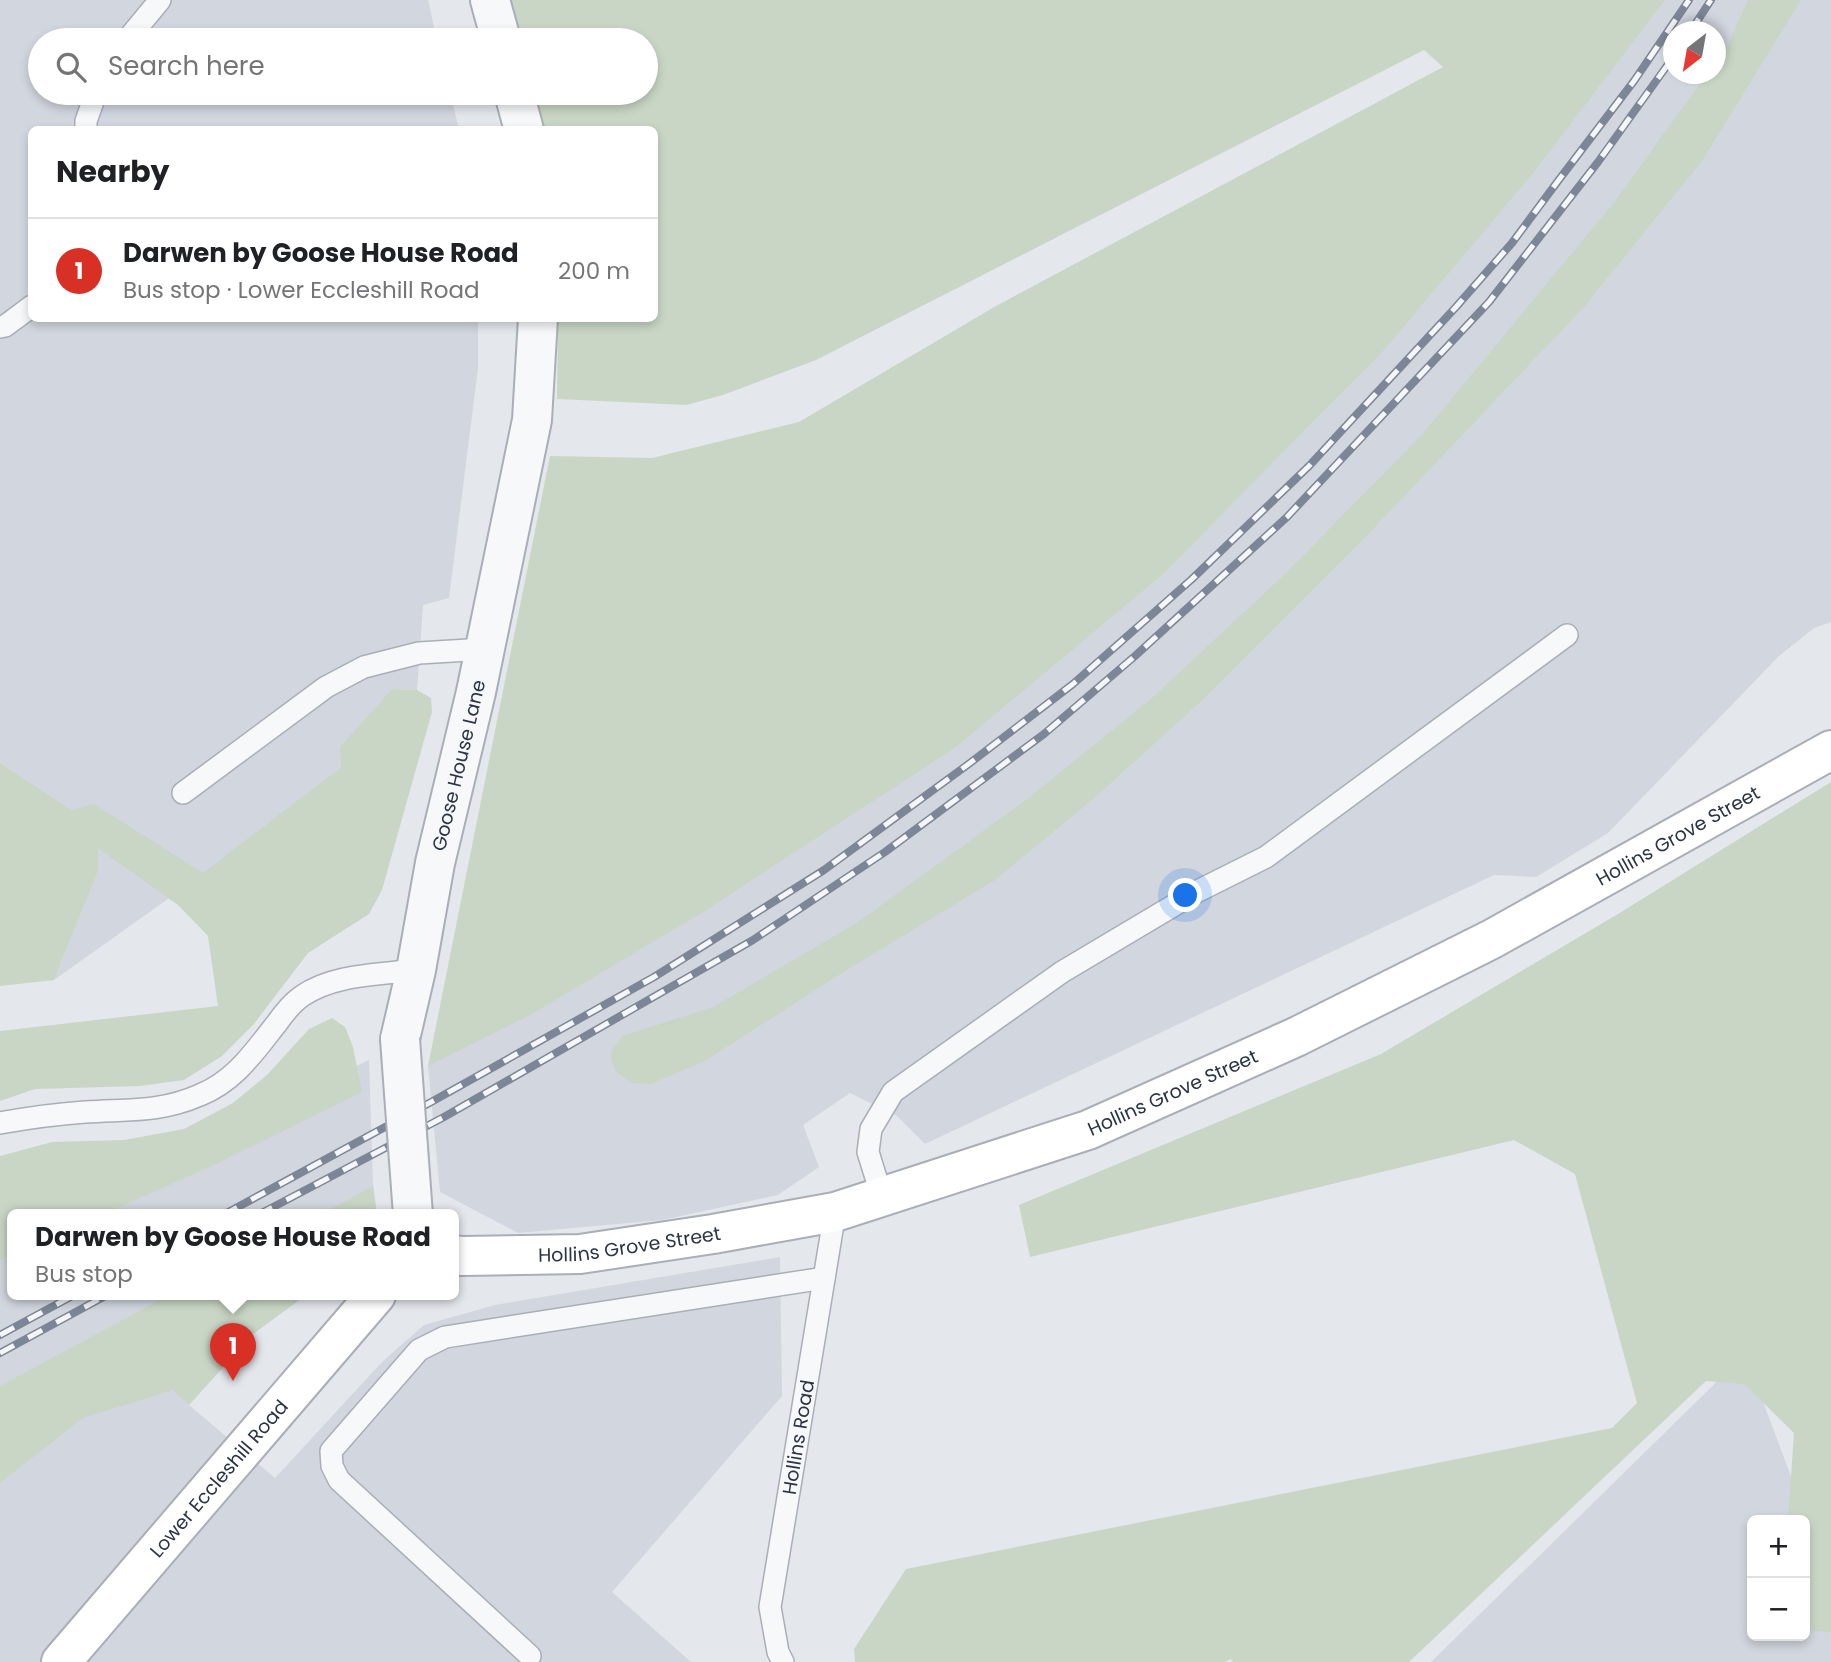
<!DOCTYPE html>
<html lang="en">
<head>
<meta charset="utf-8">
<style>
  :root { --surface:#fff; --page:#f6f6f6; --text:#202124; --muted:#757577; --line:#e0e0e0; --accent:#d93025 }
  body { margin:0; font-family:Poppins,sans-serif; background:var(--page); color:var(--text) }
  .controls { position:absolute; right:21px; bottom:21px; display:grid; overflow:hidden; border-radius:10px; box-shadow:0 4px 10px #0003 }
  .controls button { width:63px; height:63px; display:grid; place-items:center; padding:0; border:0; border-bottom:2px solid var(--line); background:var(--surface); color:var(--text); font:35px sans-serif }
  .compass { position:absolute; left:1663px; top:21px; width:63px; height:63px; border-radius:50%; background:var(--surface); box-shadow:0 4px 10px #0003; rotate:211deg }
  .you { position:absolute; left:1186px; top:896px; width:24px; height:24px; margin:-18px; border:5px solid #fff; border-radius:50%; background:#1a73e8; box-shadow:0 0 0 10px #1a73e833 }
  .badge { display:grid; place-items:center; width:46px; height:46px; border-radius:50%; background:var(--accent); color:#fff; font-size:23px; font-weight:700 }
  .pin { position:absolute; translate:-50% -58px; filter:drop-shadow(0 2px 4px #0008) }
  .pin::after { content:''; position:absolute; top:37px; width:24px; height:21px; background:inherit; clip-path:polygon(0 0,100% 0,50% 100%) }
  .popup { position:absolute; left:7px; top:1209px; width:452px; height:91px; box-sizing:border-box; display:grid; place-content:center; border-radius:10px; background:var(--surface); filter:drop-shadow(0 2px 5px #0005); font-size:23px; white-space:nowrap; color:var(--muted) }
  .popup b { font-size:26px; color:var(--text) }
  .popup::after { content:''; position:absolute; left:50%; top:100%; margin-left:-14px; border:14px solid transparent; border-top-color:var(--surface) }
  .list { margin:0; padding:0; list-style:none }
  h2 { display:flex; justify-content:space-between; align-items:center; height:91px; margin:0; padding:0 28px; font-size:30px }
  h2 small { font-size:23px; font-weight:400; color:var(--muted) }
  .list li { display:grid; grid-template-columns:46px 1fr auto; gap:21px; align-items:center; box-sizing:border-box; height:105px; padding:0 28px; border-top:2px solid var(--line) }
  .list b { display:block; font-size:26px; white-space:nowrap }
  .list p { margin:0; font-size:23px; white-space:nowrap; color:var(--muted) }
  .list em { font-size:23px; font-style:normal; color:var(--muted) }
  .icon { flex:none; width:38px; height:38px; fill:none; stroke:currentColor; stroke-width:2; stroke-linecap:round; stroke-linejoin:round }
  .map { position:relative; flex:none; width:1831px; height:1662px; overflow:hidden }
  .search { position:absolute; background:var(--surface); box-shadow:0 4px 10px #0003; left:28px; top:28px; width:630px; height:77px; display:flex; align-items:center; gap:18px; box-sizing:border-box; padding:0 24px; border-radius:38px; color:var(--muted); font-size:26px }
  .panel { position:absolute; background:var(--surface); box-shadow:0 4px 10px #0003; left:28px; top:126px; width:630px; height:196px; border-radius:10px }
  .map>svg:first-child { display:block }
  .built { fill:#d2d6de; fill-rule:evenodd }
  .green { fill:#c9d6c5 }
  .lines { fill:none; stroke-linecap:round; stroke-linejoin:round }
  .lane-casing { stroke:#a9aeb7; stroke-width:24 }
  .street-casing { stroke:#a9aeb7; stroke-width:42 }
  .secondary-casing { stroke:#a9aeb7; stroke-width:42 }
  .lane { stroke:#f7f8fa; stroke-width:21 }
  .street { stroke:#f7f8fa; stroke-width:38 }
  .secondary { stroke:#fff; stroke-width:38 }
  .rail-casing { stroke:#7d8696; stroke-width:8 }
  .rail { stroke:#f4f6f9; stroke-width:5; stroke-dasharray:16; stroke-linecap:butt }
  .street-bridge-casing { stroke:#a9aeb7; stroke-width:42; stroke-linecap:butt }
  .street-bridge { stroke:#f7f8fa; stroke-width:38 }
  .labels { text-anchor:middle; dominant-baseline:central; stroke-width:7; stroke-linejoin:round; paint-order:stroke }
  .street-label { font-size:19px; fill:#2b3445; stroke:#f4f6f9 }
</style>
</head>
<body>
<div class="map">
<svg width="1831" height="1662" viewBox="0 0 1831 1662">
  <rect width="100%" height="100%" fill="#e4e7ec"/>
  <g class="built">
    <polygon points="0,0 428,0 437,40 40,40 40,93 450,93 459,129 32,130 32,318 478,319 478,368 449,598 423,605 417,690 392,689 341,767 203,874 54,980 98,872 72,810 0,763"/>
    <path d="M1597,0H1831V622L1814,628L1779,656L1608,833L1536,877L1494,875L925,1144L897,1116L850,1093L803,1125L819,1167L778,1195L662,1220L518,1233L440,1192L428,1066L434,1045ZM1674,32H1716V74H1674Z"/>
    <polygon points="369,1060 373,1186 377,1215 12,1215 12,1295 306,1295 253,1334 189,1405 275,1478 382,1362 424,1325 495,1305 780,1257 782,1396 612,1592 691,1662 0,1662 0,1169 181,1150"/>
    <path d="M1745,1354L1795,1487L1831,1575V1662H1431ZM1752,1520H1805V1636H1752Z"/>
  </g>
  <g class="green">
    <polygon points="505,0 1665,0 1534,172 1384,350 1162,575 956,747 700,914 532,1014 428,1066 550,456 652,458 799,422 996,306 1443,67 1424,50 816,360 723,395 686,405 557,399 558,319 654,318 654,130 539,129 530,93 646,93 646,40 516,40"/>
    <polygon points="1748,0 1801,0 1702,161 1584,307 1356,547 1207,696 1092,800 995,880 842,973 705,1061 651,1084 632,1083 615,1071 610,1054 622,1036 713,1007 855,924 1026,800 1153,697 1289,570 1424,432 1615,201 1707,74 1716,74 1716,62 1728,45"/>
    <polygon points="392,689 417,690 431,698 432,712 382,890 369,914 308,953 253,1025 222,1056 184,1080 140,1086 35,1089 0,1101 0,1031 218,1006 208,936 178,905 98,848 98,872 54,980 0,986 0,763 72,810 94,804 203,873 341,767 340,747"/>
    <polygon points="1831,782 1831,1632 1805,1630 1805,1520 1788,1520 1794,1433 1744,1384 1706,1381 1409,1662 1233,1662 1231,1659 1224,1662 855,1662 854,1649 906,1569 1612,1428 1637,1403 1575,1174 1514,1140 1030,1257 1019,1205 1381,1054 1618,914"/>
    <polygon points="332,1018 345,1027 353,1047 362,1092 212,1166 102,1215 12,1215 12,1254 0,1260 0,1156 52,1142 124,1140 184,1129 233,1103 267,1075 309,1029"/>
    <polygon points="373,1186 377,1215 320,1215"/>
    <polygon points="169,1295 306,1295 253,1334 189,1405 173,1390 83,1418 0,1483 0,1386"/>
  </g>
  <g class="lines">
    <g class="lane-casing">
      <g id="lane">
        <polyline points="127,40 160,0"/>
        <polyline points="86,130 86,121 96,93"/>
        <polyline points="0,327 5,326 32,306"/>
        <polyline points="183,793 326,687 364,667 419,653 485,649"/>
        <path d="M0,1123C28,1118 56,1114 85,1112C127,1109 159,1113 200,1095C235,1081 254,1052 277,1023C284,1013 292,1003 302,996C334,974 378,975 416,970"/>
        <polyline points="882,1197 868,1152 871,1129 893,1092 1062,972 1198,891 1266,857 1567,635"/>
        <polyline points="530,1656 339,1480 332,1466 331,1451 419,1350 445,1337 824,1278"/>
        <path id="s1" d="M783,1662L778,1652L770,1607L835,1212"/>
      </g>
    </g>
    <g class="street-casing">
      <g id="street">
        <polyline points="490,0 501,40"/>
        <polyline points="514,93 524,130"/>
        <path id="s2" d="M400,1039L416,970L435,863L476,692L532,420L538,318"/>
      </g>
    </g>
    <g class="secondary-casing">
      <g id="secondary">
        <path id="s3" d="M453,1255L462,1256L580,1254L713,1234L835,1212L1088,1130L1296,1037L1492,939L1831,750"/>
        <path id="s4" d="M61,1662L376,1295"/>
      </g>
    </g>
    <use href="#lane" class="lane"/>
    <use href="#street" class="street"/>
    <use href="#secondary" class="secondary"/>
    <g class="rail-casing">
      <g id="rail">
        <polyline points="1690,32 1711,0"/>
        <polyline points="223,1215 433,1101 654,977 824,870 970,763 1073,684 1192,579 1309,466 1456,307 1512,243 1558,181 1634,81 1689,0"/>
        <polyline points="258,1215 444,1117 753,940 885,852 1044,734 1135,656 1287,517 1489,302 1598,162 1674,56"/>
        <polyline points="0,1335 74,1295"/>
        <polyline points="0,1353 107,1295"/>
      </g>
    </g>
    <use href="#rail" class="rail"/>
    <g class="street-bridge-casing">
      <polyline id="street-bridge" points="400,1039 413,1215"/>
    </g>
    <use href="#street-bridge" class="street-bridge"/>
  </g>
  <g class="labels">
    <g class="street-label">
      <text stroke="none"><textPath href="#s2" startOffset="280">Goose House Lane</textPath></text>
      <text stroke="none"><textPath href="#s3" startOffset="1311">Hollins Grove Street</textPath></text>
      <text stroke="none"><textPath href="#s3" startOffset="744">Hollins Grove Street</textPath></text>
      <text stroke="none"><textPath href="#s3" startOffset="177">Hollins Grove Street</textPath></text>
      <text stroke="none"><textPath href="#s1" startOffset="229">Hollins Road</textPath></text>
      <text stroke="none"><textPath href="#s4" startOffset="242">Lower Eccleshill Road</textPath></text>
    </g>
  </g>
</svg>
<div class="controls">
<button>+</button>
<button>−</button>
</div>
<svg class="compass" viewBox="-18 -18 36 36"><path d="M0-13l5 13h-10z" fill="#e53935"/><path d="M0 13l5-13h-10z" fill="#757577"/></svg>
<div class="you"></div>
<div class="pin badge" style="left:233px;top:1381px">1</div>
<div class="popup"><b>Darwen by Goose House Road</b>Bus stop</div>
<div class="search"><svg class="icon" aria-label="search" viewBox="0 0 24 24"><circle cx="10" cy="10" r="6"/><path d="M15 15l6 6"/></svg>Search here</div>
<section class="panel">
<h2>Nearby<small></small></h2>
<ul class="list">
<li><span class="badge">1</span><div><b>Darwen by Goose House Road</b><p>Bus stop · Lower Eccleshill Road</p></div><em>200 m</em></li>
</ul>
</section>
</div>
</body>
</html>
